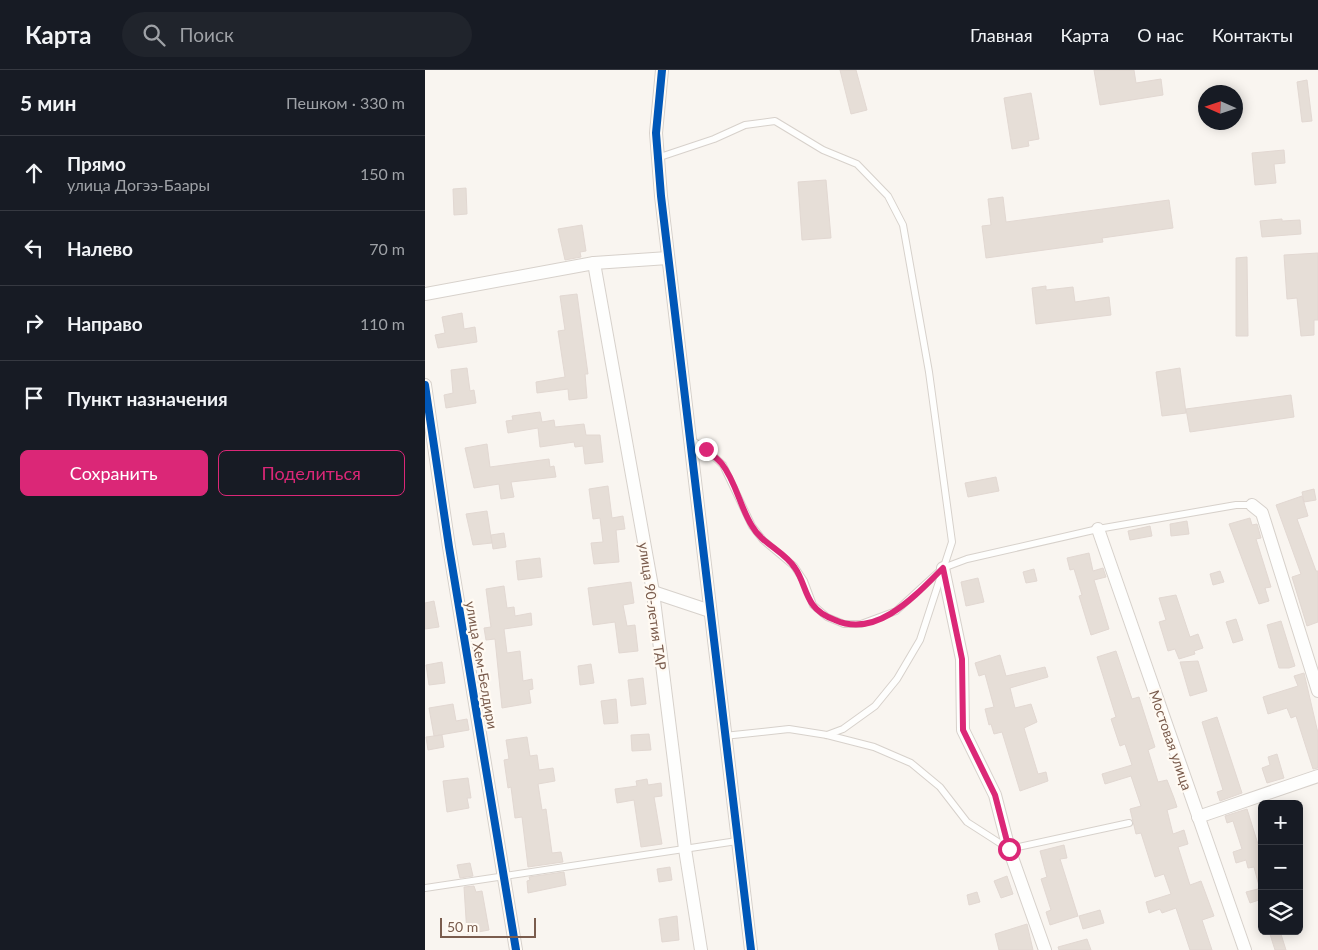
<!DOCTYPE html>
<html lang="ru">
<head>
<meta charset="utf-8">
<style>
  :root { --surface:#171b24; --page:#20242c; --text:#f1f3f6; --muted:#9ea1a6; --line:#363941; --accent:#db2777 }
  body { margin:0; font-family:Lato,sans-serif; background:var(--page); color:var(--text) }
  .controls { position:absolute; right:15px; bottom:15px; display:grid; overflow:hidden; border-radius:8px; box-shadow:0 2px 12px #0003 }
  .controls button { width:45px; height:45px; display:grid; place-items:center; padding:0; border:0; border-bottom:1px solid var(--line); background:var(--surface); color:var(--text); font:25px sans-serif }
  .compass { position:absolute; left:773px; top:15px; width:45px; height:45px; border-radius:50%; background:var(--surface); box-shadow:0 2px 12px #0003; rotate:273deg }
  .scale { position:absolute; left:15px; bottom:12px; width:96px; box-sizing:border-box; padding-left:5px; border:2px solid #7a5c4d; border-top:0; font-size:14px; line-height:18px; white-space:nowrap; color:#7a5c4d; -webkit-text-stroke:4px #fffaf3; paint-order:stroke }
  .stop { position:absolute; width:15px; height:15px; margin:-11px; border:4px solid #db2777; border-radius:50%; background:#fff }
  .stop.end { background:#db2777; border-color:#fff; box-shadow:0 1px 5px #0008 }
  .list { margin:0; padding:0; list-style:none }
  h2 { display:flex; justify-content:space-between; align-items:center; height:65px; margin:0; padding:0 20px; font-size:21px }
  h2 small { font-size:16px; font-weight:400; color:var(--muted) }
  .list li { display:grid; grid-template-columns:32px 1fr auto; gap:15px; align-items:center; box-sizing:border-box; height:75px; padding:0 20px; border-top:1px solid var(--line) }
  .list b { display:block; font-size:19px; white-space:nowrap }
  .list p { margin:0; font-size:16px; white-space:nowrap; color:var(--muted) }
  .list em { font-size:16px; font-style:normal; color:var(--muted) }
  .actions { display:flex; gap:10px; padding:15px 20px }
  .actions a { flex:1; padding:11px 0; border:1px solid var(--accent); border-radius:8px; text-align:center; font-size:18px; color:var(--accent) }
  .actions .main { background:var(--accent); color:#fff }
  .icon { flex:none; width:28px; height:28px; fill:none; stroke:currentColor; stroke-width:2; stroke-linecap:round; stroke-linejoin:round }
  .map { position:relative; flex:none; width:893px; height:880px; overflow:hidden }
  header { display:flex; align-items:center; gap:30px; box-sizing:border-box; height:70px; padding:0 25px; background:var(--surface); border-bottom:1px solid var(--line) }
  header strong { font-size:24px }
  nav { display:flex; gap:28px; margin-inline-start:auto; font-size:18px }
  .search { width:350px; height:45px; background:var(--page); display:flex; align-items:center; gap:12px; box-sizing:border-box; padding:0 18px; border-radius:28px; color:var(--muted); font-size:19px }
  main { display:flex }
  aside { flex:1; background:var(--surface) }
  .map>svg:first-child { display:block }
  .building { fill:#e6ded7; stroke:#e2d8d2 }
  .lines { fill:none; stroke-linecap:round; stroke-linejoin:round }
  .service-casing { stroke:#d7d1cb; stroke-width:8 }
  .minor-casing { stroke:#d7d1cb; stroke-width:14 }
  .service { stroke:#fefefd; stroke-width:6 }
  .minor { stroke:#fefefd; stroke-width:12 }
  .cycleway-casing { stroke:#fffaf3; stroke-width:11 }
  .cycleway { stroke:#0057b8; stroke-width:8 }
  .route { stroke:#db2777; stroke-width:6 }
  .labels { text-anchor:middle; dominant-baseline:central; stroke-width:4.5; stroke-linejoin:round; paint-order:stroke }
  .street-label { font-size:14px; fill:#7a5c4d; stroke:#fffaf3 }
</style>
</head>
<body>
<header>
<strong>Карта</strong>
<div class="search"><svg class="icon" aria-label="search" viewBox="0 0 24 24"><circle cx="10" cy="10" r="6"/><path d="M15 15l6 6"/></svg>Поиск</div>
<nav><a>Главная</a><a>Карта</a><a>О нас</a><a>Контакты</a></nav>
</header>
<main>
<aside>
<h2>5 мин<small>Пешком · 330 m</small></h2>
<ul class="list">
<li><svg class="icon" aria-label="ahead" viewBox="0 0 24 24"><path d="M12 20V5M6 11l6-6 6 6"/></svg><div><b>Прямо</b><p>улица Догээ-Баары</p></div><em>150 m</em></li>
<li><svg class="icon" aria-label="left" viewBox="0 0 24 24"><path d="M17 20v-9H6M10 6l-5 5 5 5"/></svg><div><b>Налево</b></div><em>70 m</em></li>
<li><svg class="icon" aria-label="right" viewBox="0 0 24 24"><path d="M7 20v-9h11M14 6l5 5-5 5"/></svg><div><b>Направо</b></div><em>110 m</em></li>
<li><svg class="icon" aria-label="arrive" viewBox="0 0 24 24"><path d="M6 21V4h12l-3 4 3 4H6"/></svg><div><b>Пункт назначения</b></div></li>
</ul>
<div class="actions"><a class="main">Сохранить</a><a>Поделиться</a></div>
</aside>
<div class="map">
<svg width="893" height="880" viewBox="0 0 893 880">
  <rect width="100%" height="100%" fill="#f9f5f0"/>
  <g class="building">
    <polygon points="415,0 431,0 442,40 426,44"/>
    <polygon points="669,0 709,0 711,13 736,9 738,25 675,35"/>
    <polygon points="882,10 887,51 877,52 872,12"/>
    <polygon points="606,23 614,69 603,71 604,76 587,79 579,28"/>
    <polygon points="859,80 860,93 849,94 851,113 830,115 827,83"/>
    <polygon points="401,110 406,168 377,170 373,112"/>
    <polygon points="41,118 42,144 29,145 28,119"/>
    <polygon points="578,127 581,152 744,130 748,158 677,168 678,172 561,188 557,156 566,155 563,129"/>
    <polygon points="857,149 857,151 875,150 876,164 837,167 835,151"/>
    <polygon points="157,155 161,181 155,182 156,187 140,190 133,159"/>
    <polygon points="893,183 893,250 889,250 889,265 876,266 872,228 862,229 859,185"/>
    <polygon points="822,187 823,266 811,266 811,188"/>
    <polygon points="621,216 621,220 648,217 650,232 684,227 686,245 611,254 607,218"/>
    <polygon points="152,224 163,304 160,304 162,328 144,330 143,319 112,323 111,312 140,307 133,261 140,260 135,226"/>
    <polygon points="37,243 39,259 50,257 52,272 13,278 10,265 20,263 17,247"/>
    <polygon points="42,298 45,321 49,320 51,333 21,338 19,325 28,323 26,300"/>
    <polygon points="755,298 761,343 737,346 731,302"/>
    <polygon points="866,325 869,347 765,362 761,339"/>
    <polygon points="115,342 117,352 129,350 130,357 159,354 161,365 175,365 178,392 160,394 158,376 150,377 149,372 115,377 113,358 83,363 81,351 88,350 87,346"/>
    <polygon points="62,374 65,397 124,389 125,397 129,396 131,407 86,412 89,427 76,429 74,414 49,418 40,378"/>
    <polygon points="571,407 574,421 543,427 540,413"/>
    <polygon points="183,416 187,448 198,446 200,459 191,460 194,492 169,494 166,473 178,472 175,448 168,449 164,419"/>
    <polygon points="889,419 891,430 879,432 877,422"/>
    <polygon points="877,426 883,446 872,449 891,501 893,501 893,552 882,556 867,507 876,504 851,435"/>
    <polygon points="62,441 67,473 48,475 41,444"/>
    <polygon points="825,448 827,455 832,454 836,468 831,469 846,517 840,518 844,531 834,534 804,454"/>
    <polygon points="762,451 764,464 746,466 745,454"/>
    <polygon points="725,456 727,466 705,470 703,461"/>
    <polygon points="79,463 81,477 68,479 66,465"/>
    <polygon points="664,483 668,501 678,498 681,507 669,510 684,559 666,565 654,526 657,525 649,499 645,500 642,488"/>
    <polygon points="115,488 117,507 93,510 91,491"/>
    <polygon points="609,499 612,511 601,513 598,502"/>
    <polygon points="795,501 799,512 788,515 785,504"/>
    <polygon points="553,508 559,532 541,536 536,512"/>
    <polygon points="206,512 209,533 198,535 202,556 210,555 213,581 194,583 190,552 168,555 163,518"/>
    <polygon points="79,516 82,538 89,537 90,546 106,543 107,555 79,559 82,583 95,581 98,611 107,609 108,619 104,620 106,633 77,638 70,569 61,570 59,558 66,557 61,519"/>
    <polygon points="751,525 765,567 773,564 778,578 769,581 770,584 754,589 750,579 743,581 734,552 741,550 734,528"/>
    <polygon points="9,531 14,557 0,559 0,533"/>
    <polygon points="811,549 818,570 808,573 801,552"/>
    <polygon points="856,551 870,596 864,598 854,598 842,555"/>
    <polygon points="691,581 707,629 714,627 730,677 723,680 733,712 742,710 749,728 752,737 742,740 748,764 759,760 763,774 753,777 765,815 776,811 789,846 777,850 787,880 765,880 751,838 737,843 735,839 724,843 721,832 746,824 739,804 730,807 716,763 711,764 705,739 716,736 706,706 680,714 677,704 707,695 700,674 695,676 686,649 691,647 672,587"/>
    <polygon points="575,585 581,606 620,597 623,607 585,618 590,638 606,634 612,652 599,658 613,704 621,702 623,711 595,721 577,662 569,664 566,654 564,655 560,639 569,637 560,604 554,606 550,593"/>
    <polygon points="773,591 782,621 765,626 755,592"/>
    <polygon points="17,592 20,613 4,615 1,595"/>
    <polygon points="166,594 169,613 155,615 153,596"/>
    <polygon points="879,603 893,663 893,698 888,699 871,646 866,648 862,638 843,644 838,627 873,616 869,606"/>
    <polygon points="218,608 221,634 206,636 203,610"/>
    <polygon points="191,629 193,653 179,654 176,631"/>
    <polygon points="28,634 31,651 42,649 44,660 9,666 4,638"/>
    <polygon points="792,647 817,723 795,731 792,722 798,720 777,652"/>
    <polygon points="224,664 226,680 207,681 206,665"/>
    <polygon points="17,665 19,677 3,680 1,667"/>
    <polygon points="102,667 105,686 112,685 114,700 128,698 130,711 113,714 117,740 121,739 127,783 136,782 138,792 103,797 97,747 90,748 86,717 83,718 79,690 84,689 81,670"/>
    <polygon points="852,684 859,708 842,713 837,698 845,695 843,687"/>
    <polygon points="43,708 46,728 42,728 44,738 22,742 18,711"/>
    <polygon points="222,709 223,715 236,713 237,726 229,727 237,774 216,777 209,730 192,733 190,719 212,716 211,711"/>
    <polygon points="822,739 837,787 837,815 834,816 829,797 823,798 821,790 811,793 808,782 817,779 808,751 802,753 800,746"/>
    <polygon points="639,775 642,788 635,789 653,846 625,855 621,842 626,840 616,809 622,807 615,781"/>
    <polygon points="45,793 48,806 35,808 32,795"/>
    <polygon points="245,797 247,810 234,812 232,799"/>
    <polygon points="139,802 141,815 103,823 102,811 105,810 104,807"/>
    <polygon points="582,806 588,824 576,828 569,811"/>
    <polygon points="49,816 51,822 57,821 64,860 42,864 39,817"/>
    <polygon points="837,818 837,829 825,833 821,822"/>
    <polygon points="552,822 555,832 544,835 542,825"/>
    <polygon points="675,840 679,853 658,859 654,846"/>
    <polygon points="252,846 254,870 237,872 234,849"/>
    <polygon points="602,854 608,880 574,880 570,864"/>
    <polygon points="844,861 855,861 861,880 850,880"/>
    <polygon points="662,869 666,880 634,880 633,877"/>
  </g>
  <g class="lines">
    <g class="service-casing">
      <g id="service">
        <polyline points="232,88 289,69 320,55 350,51 398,80 432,94 463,126 478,155 504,302 527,472 495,570 472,609 450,636 418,659 402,665"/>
        <polyline points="266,370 281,379 298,395 327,456 338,470 369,496 379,511 388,535 402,547 419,554 436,554 471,541 518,498 542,489 673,459 811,435 827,435"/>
        <polyline points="299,666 364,659 402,665 449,677 486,693 515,717 542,752 584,779 704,753"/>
        <polyline points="0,818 312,771"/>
      </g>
    </g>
    <g class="minor-casing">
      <g id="minor">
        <polyline points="237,0 231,63 236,126 326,880"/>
        <polyline points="169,193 228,522 260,779 276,880"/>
        <polyline points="0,224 169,193 243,188"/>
        <polyline points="0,315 24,477 91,880"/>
        <polyline points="827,435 837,443 893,621"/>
        <polyline points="673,459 820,880"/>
        <polyline points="518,498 537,589 538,660 570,725 584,779 620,880"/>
        <polyline points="228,522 285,541"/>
        <polyline points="773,747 893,706"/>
      </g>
    </g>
    <use href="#service" class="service"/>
    <use href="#minor" class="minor"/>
    <g class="cycleway-casing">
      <g id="cycleway">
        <polyline points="237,0 231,63 236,126 326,880"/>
        <polyline points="0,315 24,477 91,880"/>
      </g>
    </g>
    <use href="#cycleway" class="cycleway"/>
  </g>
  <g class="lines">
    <path class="route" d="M281,379C286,384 293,389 297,394C311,412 315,437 327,456C337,474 359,481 370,498C378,509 380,525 388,535C393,542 402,547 410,550C452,569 491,525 518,498L537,589L538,660L570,725L584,779"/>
  </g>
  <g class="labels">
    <g class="street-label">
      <text transform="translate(228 536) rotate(82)">улица 90-летия ТАР</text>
      <text transform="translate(57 595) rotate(80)">улица Хем-Белдири</text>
      <text transform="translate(746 670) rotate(71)">Мостовая улица</text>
    </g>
  </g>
</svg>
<div class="controls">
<button>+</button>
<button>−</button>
<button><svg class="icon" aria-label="layers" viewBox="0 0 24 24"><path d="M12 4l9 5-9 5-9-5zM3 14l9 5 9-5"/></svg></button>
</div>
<svg class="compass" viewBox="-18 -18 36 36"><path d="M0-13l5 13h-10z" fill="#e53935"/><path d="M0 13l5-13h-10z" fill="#9ea1a6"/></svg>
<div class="scale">50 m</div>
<div class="stop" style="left:584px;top:779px"></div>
<div class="stop end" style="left:281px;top:379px"></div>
</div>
</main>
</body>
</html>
